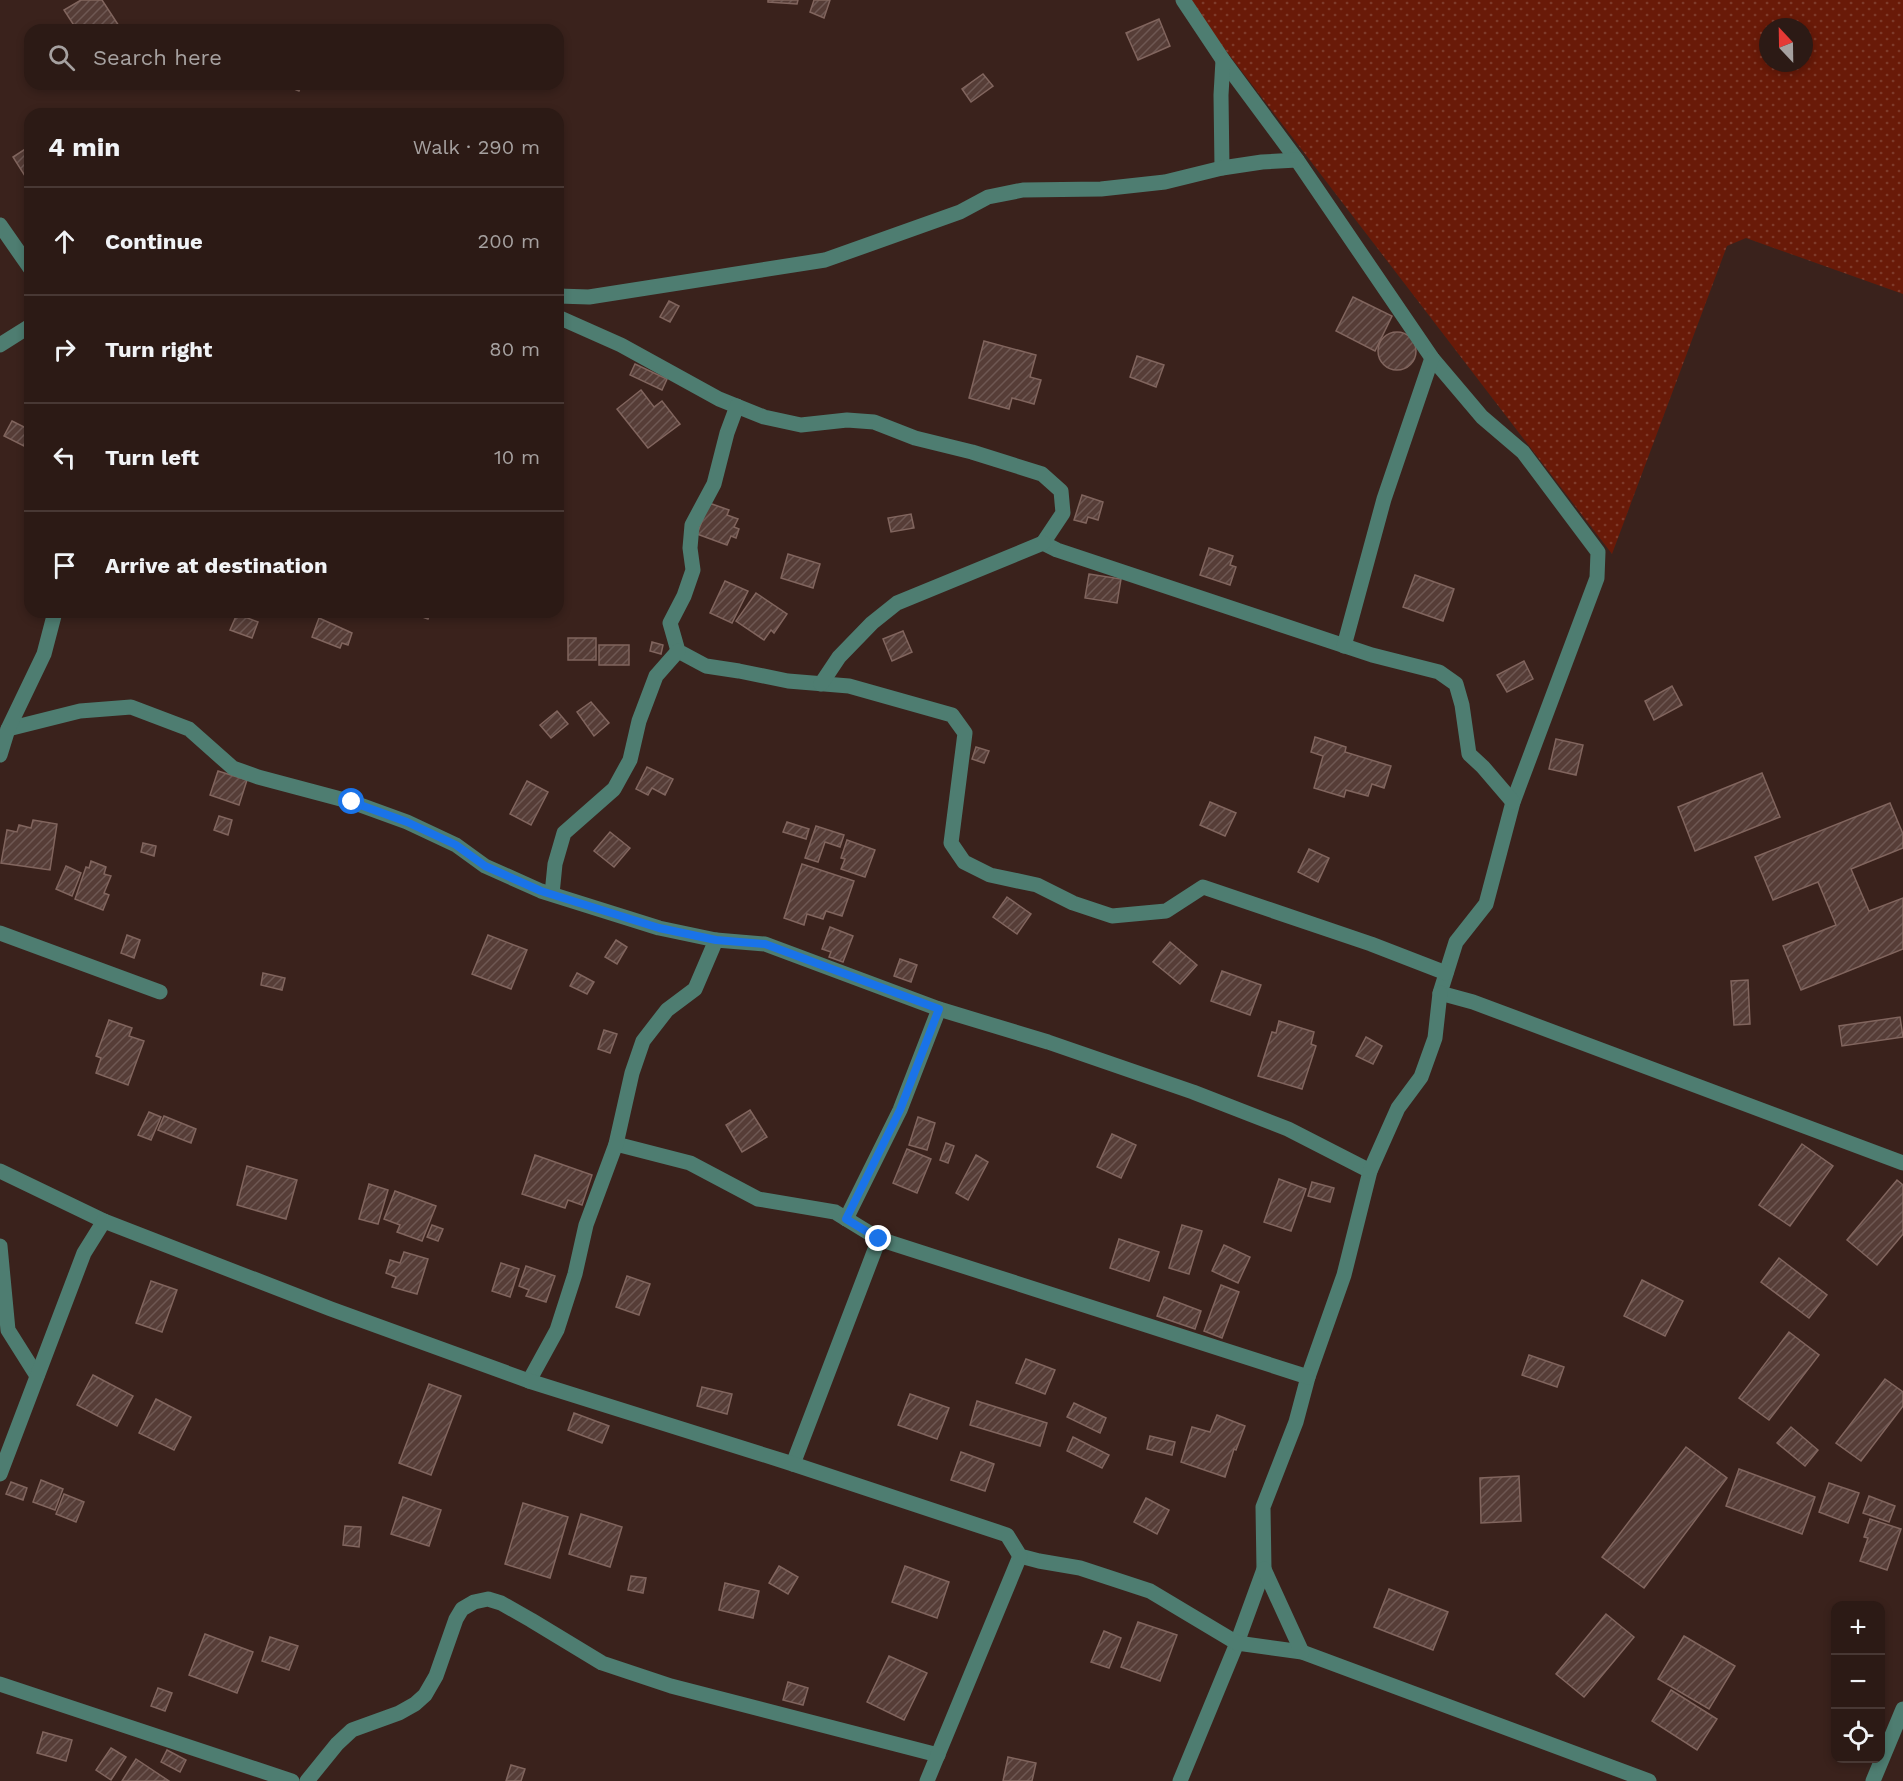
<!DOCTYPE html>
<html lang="en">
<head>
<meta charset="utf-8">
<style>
  :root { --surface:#2c1a15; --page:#382722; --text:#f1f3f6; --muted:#a6a1a0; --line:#483834 }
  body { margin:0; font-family:"Work Sans",sans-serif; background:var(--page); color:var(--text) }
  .controls { position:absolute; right:18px; bottom:18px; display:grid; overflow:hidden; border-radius:12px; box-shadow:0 3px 9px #0003 }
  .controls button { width:54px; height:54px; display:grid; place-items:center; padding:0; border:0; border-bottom:2px solid var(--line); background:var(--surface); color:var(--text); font:30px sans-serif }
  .compass { position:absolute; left:1759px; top:18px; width:54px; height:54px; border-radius:50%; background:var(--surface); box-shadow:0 3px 9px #0003; rotate:338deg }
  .stop { position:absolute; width:18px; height:18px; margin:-14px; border:4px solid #1a73e8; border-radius:50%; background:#fff }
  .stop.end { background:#1a73e8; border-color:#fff; box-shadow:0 2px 6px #0008 }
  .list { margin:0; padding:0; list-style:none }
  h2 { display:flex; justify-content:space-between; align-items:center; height:78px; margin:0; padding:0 24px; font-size:26px }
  h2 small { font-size:20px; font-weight:400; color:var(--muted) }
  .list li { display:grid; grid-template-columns:39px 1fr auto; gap:18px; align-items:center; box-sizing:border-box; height:108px; padding:0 24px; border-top:2px solid var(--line) }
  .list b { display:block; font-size:22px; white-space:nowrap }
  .list em { font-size:20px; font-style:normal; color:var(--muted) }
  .icon { flex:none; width:33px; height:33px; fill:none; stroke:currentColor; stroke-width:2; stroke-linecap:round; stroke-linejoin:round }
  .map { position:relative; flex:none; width:1903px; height:1781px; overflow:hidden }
  .search { position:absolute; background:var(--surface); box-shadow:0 3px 9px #0003; left:24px; top:24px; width:540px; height:66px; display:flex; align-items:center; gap:15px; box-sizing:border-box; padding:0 21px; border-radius:18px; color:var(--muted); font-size:22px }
  .panel { position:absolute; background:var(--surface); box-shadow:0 3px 9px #0003; left:24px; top:108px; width:540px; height:510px; border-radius:18px }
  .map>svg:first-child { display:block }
  .grass { fill:url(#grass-dots); fill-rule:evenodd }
  .building { fill:url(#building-hatch); stroke:#81655e; stroke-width:1.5 }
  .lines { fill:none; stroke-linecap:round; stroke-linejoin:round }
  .minor { stroke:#4e7d71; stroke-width:15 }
  .route { stroke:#1a73e8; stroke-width:8 }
</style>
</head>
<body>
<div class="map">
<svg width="1903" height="1781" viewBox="0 0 1903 1781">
  <defs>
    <pattern id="grass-dots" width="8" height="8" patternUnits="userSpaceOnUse" patternTransform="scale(1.5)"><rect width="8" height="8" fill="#691a08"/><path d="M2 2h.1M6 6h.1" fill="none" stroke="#7e3b2b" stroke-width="1.8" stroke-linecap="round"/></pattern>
    <pattern id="building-hatch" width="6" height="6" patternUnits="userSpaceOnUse" patternTransform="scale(1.5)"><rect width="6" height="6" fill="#563d37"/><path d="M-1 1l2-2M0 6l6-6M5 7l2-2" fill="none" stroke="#6e5853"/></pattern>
  </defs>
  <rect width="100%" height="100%" fill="#3a221c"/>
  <path class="grass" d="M1187,0H1903V294L1746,238L1727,246L1612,554ZM1768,27H1804V63H1768Z"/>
  <g class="building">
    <polygon points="81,0 102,0 119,26 112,30 103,30 99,25 91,30 77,30 64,10"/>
    <polygon points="768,0 798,0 797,4 768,2"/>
    <polygon points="814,0 830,0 824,18 810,12"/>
    <polygon points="1159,19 1170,46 1138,60 1126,33"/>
    <polygon points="983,74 993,86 971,102 962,89"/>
    <polygon points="282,84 302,84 299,91"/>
    <polygon points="30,146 30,184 13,157"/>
    <polygon points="1353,297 1392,316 1375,351 1336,331"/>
    <polygon points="669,301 679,306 670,322 660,317"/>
    <circle cx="1397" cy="351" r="19"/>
    <polygon points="984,341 1036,355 1030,377 1041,380 1034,404 1012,398 1009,409 969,398"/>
    <polygon points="1137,356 1164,365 1156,387 1130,377"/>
    <polygon points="635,364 667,379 662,390 630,375"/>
    <polygon points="641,390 654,407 662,401 680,424 648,448 617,409"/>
    <polygon points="12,421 30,430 30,435 24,446 4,436"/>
    <polygon points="1082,495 1103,502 1098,520 1088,517 1086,523 1074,520"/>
    <polygon points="709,503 729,510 727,515 738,519 734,527 739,529 736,538 731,536 727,545 697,534"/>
    <polygon points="911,514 914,528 891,532 888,518"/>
    <polygon points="1209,548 1233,556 1230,565 1236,567 1230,585 1200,575"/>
    <polygon points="788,554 820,564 813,588 781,578"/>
    <polygon points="1089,574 1121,579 1117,603 1085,598"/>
    <polygon points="1415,575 1454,589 1443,621 1403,607"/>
    <polygon points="725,581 748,591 732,623 710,613"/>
    <polygon points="756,593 787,614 774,633 771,630 764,640 736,621"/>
    <polygon points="409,612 431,612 428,619"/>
    <polygon points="237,614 258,622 252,638 230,630"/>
    <polygon points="319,618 352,633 348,645 342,643 340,648 312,637"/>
    <polygon points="903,631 912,652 892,661 883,639"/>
    <rect x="568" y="638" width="28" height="22"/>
    <polygon points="652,642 663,645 661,654 650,651"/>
    <rect x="599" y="645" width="30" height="20"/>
    <polygon points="1524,661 1533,679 1507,692 1497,675"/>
    <polygon points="1672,686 1682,705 1654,720 1645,701"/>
    <polygon points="591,702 609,723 594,736 577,712"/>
    <polygon points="557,711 568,724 551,738 540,725"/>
    <polygon points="1315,737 1346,747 1345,752 1391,766 1384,788 1372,784 1368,796 1346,790 1344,797 1314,788 1323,756 1311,752"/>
    <polygon points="1556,739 1583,745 1576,775 1549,769"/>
    <polygon points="976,747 989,751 984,763 972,759"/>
    <polygon points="647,767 673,779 665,795 652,788 648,795 636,789"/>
    <polygon points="218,771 247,780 239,805 210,795"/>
    <polygon points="1762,773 1780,817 1695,851 1678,807"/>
    <polygon points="527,781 548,792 531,825 510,814"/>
    <polygon points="1210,802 1236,813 1225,836 1200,825"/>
    <polygon points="1890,803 1903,834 1903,848 1851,869 1869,911 1903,898 1903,949 1801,990 1783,946 1836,925 1818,882 1773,900 1755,857"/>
    <polygon points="219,816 232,820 228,835 214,830"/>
    <polygon points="33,820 57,824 50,870 1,863 7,830 17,832 19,825 31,828"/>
    <polygon points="787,822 809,829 806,839 783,832"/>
    <polygon points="816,826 844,835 840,847 825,842 818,862 805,858"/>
    <polygon points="610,832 630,848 614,867 594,851"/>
    <polygon points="847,840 875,850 865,877 841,869 845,859 841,858"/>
    <polygon points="143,843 156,846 154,856 141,852"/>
    <polygon points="1309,849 1329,858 1318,882 1298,872"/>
    <polygon points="91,861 106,867 104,874 111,876 104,893 109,895 103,910 75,899 86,867 89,868"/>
    <polygon points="802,864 854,881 842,916 826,911 823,919 807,914 804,925 784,918"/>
    <polygon points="66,866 81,873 72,896 56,889"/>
    <polygon points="1007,897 1031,914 1017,934 993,917"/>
    <polygon points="830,927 853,936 843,962 829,957 831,952 822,949"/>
    <polygon points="127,935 140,940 134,958 121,953"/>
    <polygon points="488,935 527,950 511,989 472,974"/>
    <polygon points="616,940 627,947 617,964 605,957"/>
    <polygon points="1170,942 1197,965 1180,984 1153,962"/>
    <polygon points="900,959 917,965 911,982 894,976"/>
    <polygon points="1222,971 1261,985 1250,1015 1211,1001"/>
    <polygon points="263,973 285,978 282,990 261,985"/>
    <polygon points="577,973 594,982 587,994 570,986"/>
    <polygon points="1748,980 1750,1024 1734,1025 1731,981"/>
    <polygon points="1900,1017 1903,1037 1842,1046 1839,1026"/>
    <polygon points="109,1020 132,1028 129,1036 144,1041 128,1085 96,1073 101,1058 96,1056"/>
    <polygon points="1279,1021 1314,1032 1311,1044 1316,1046 1302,1089 1258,1076 1272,1032 1276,1033"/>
    <polygon points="604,1030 617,1034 610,1053 598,1049"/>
    <polygon points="1366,1037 1382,1046 1373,1064 1356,1056"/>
    <polygon points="750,1110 767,1137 742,1152 726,1125"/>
    <polygon points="149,1112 161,1117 151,1140 138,1135"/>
    <polygon points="164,1116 196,1129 191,1143 158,1130"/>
    <polygon points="918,1117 935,1123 927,1150 909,1145"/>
    <polygon points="1112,1134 1136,1145 1121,1178 1097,1167"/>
    <polygon points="946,1143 954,1146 948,1163 940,1160"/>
    <polygon points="1802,1144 1833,1166 1790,1226 1759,1205"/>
    <polygon points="907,1149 931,1159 917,1193 893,1183"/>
    <polygon points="535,1155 592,1175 582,1205 568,1200 565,1208 522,1194"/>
    <polygon points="976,1155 988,1162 968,1200 956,1193"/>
    <polygon points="247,1166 297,1180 286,1219 237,1205"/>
    <polygon points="1279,1179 1306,1189 1291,1231 1264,1222"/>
    <polygon points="1897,1180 1903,1185 1903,1234 1877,1265 1847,1240"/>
    <polygon points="1312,1182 1334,1188 1330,1202 1308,1196"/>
    <polygon points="369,1184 388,1190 378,1224 359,1219"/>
    <polygon points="395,1191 436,1206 422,1241 397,1232 400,1225 384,1219"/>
    <polygon points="432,1225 443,1229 438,1241 427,1237"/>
    <polygon points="1182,1225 1202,1231 1189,1274 1169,1268"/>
    <polygon points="1119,1239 1159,1252 1149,1281 1110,1268"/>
    <polygon points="1224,1245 1250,1257 1238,1283 1212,1271"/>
    <polygon points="404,1252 428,1259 417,1294 392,1287 396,1277 386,1273 390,1260 400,1263"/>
    <polygon points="1779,1258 1827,1295 1809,1318 1761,1282"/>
    <polygon points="501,1263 519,1269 510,1297 492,1291"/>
    <polygon points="526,1266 555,1276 546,1302 526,1296 529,1290 519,1286"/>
    <polygon points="627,1276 650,1284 639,1315 616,1307"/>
    <polygon points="1642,1280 1683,1301 1665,1336 1624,1316"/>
    <polygon points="151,1281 177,1290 162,1332 136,1323"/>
    <polygon points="1221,1285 1239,1292 1222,1338 1204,1331"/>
    <polygon points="1164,1297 1201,1311 1195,1329 1157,1316"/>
    <polygon points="1789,1332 1819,1355 1769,1420 1739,1398"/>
    <polygon points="1529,1355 1564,1367 1557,1387 1522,1375"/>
    <polygon points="1026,1359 1055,1370 1045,1394 1016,1383"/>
    <polygon points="93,1375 133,1396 117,1426 77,1405"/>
    <polygon points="1885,1379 1903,1392 1903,1406 1861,1461 1836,1443"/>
    <polygon points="429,1384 461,1396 431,1475 399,1463"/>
    <polygon points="702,1387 732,1394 727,1414 697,1406"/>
    <polygon points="910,1394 949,1408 937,1439 898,1425"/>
    <polygon points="156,1399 191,1417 174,1450 139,1433"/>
    <polygon points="977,1401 1047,1423 1040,1446 970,1425"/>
    <polygon points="1074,1403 1106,1418 1100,1433 1067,1417"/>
    <polygon points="574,1413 609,1426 602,1443 568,1430"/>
    <polygon points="1217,1415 1245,1426 1236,1450 1234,1449 1225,1477 1181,1462 1192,1427 1210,1432"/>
    <polygon points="1791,1427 1818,1450 1805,1466 1777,1443"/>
    <polygon points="1150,1436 1175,1442 1172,1455 1147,1449"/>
    <polygon points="1073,1437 1109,1455 1102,1468 1067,1451"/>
    <polygon points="1686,1447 1727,1478 1644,1588 1602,1557"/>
    <polygon points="961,1452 994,1464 985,1491 951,1480"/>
    <polygon points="1739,1469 1815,1497 1802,1534 1726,1506"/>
    <polygon points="1519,1476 1521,1521 1481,1523 1480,1478"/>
    <polygon points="41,1480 63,1489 55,1510 33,1502"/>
    <polygon points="11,1482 27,1488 23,1500 6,1494"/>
    <polygon points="1829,1483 1859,1493 1848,1523 1819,1512"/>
    <polygon points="64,1494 84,1502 76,1522 56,1514"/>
    <polygon points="1869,1496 1895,1506 1889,1522 1863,1513"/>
    <polygon points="403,1497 441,1510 429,1546 391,1534"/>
    <polygon points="1146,1498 1169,1510 1157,1534 1134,1522"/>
    <polygon points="523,1503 568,1517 550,1578 505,1564"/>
    <polygon points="581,1514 622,1527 610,1567 569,1554"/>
    <polygon points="1870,1519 1901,1529 1887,1570 1860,1561 1868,1538 1864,1537"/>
    <polygon points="345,1526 361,1527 359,1547 343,1545"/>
    <polygon points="779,1566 798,1577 788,1594 769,1583"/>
    <polygon points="905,1566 949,1582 937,1618 892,1602"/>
    <polygon points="631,1576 646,1578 643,1593 628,1590"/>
    <polygon points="725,1583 759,1591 753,1618 719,1610"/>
    <polygon points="1389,1589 1448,1612 1433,1650 1374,1627"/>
    <polygon points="1606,1614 1634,1637 1584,1697 1556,1674"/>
    <polygon points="1138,1622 1177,1635 1160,1681 1121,1667"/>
    <polygon points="1104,1631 1121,1638 1109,1668 1091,1662"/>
    <polygon points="205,1634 253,1652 237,1693 189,1675"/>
    <polygon points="1684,1636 1735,1666 1709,1709 1658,1679"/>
    <polygon points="270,1637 298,1646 289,1670 262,1661"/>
    <polygon points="889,1656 927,1673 904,1720 867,1702"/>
    <polygon points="788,1682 808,1688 803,1705 783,1700"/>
    <polygon points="158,1688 172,1693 165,1711 151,1706"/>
    <polygon points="1671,1690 1717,1719 1697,1750 1652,1721"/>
    <polygon points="43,1732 72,1740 66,1761 37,1753"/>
    <polygon points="111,1748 126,1757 111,1780 96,1770"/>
    <polygon points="167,1750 186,1760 180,1772 161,1762"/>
    <polygon points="1008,1757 1036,1763 1032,1781 1003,1781"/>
    <polygon points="136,1759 169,1781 122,1781"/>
    <polygon points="511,1765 525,1769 521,1781 506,1781"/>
  </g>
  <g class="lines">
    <g class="minor">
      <polyline points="1183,0 1223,60 1297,160 1432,358 1482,417 1523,452 1598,552 1597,578 1513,802 1486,904 1456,942 1440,993 1473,1002 1903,1163"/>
      <polyline points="1222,168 1221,95 1223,60"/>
      <polyline points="0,225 30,268"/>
      <polyline points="558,296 589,297 825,260 960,212 988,197 1023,190 1101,189 1165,182 1222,168 1262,162 1297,160"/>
      <polyline points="558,317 621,345 719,399 764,417 801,425 847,420 874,422 915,438 972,452 1042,474 1061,491 1063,513 1043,543 1057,550 1372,655 1439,672 1456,684 1462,705 1469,754 1483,767 1513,802"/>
      <polyline points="0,345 30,326"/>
      <polyline points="737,406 727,433 714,484 692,525 690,548 693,570 684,596 670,623 678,651 706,666 739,671 788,681 849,686 952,715 965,733 951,843 964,862 990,875 1037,885 1073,903 1112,916 1166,911 1203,887 1371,944 1446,973"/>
      <polyline points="1344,646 1384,499 1432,358"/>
      <polyline points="821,684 839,657 872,623 897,603 1043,543"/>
      <polyline points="8,729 80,711 131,707 189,729 233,768 258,777 352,802 407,822 456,845 485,866 541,891 659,928 716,940 765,944 939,1009 1048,1042 1193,1092 1288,1129 1370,1171 1344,1275 1308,1377 1296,1422 1263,1507 1264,1569 1237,1643 1180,1781"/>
      <polyline points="0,755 8,729 44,654 55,612"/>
      <polyline points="552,894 555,864 564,833 614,789 630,760 639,721 656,676 678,651"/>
      <polyline points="0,933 160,992"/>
      <polyline points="616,1144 690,1163 758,1199 835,1212 879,1239 1308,1377"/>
      <polyline points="0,1171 104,1221"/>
      <polyline points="1370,1171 1398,1108 1421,1077 1435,1038 1440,993"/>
      <polyline points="846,1219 900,1110 939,1009"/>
      <polyline points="0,1246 8,1330 37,1376"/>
      <polyline points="529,1381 557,1330 575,1274 586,1225 616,1144 632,1073 643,1041 667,1010 695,989 716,940"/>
      <polyline points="793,1464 879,1239"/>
      <polyline points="0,1474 84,1253 104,1221 331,1309 529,1381 793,1464 1007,1535 1020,1556 1039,1561 1080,1568 1150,1591 1237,1643 1302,1652 1649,1781"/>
      <polyline points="1264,1569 1302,1652"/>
      <polyline points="0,1684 292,1781"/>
      <polyline points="307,1781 337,1744 352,1730 399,1713 415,1704 425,1695 436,1676 456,1619 462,1609 474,1602 488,1599 501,1603 531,1620 602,1663 671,1686 938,1755"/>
      <polyline points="927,1781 1020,1556"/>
      <polyline points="1873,1781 1903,1709"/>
    </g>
  </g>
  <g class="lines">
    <polyline class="route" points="352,802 407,822 456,845 485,866 541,891 659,928 716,940 765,944 939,1009 900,1110 846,1219 879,1239"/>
  </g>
</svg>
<div class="controls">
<button>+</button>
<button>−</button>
<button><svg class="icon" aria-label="locate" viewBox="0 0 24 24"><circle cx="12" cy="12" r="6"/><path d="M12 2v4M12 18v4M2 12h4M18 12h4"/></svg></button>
</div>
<svg class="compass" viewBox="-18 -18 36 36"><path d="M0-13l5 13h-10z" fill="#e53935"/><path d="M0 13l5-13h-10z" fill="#a6a1a0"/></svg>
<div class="stop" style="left:352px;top:802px"></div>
<div class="stop end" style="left:879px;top:1239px"></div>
<div class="search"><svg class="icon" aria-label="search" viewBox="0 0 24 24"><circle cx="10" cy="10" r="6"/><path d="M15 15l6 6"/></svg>Search here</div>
<section class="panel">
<h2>4 min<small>Walk · 290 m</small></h2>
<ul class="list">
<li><svg class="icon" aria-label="ahead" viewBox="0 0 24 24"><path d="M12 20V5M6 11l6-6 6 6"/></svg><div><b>Continue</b></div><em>200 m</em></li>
<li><svg class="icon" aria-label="right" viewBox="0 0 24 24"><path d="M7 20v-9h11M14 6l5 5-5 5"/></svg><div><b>Turn right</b></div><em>80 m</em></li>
<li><svg class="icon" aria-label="left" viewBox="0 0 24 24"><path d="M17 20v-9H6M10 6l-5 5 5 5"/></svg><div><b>Turn left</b></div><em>10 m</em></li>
<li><svg class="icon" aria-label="arrive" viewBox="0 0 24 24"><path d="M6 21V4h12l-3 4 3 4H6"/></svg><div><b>Arrive at destination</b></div></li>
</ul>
</section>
</div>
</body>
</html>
